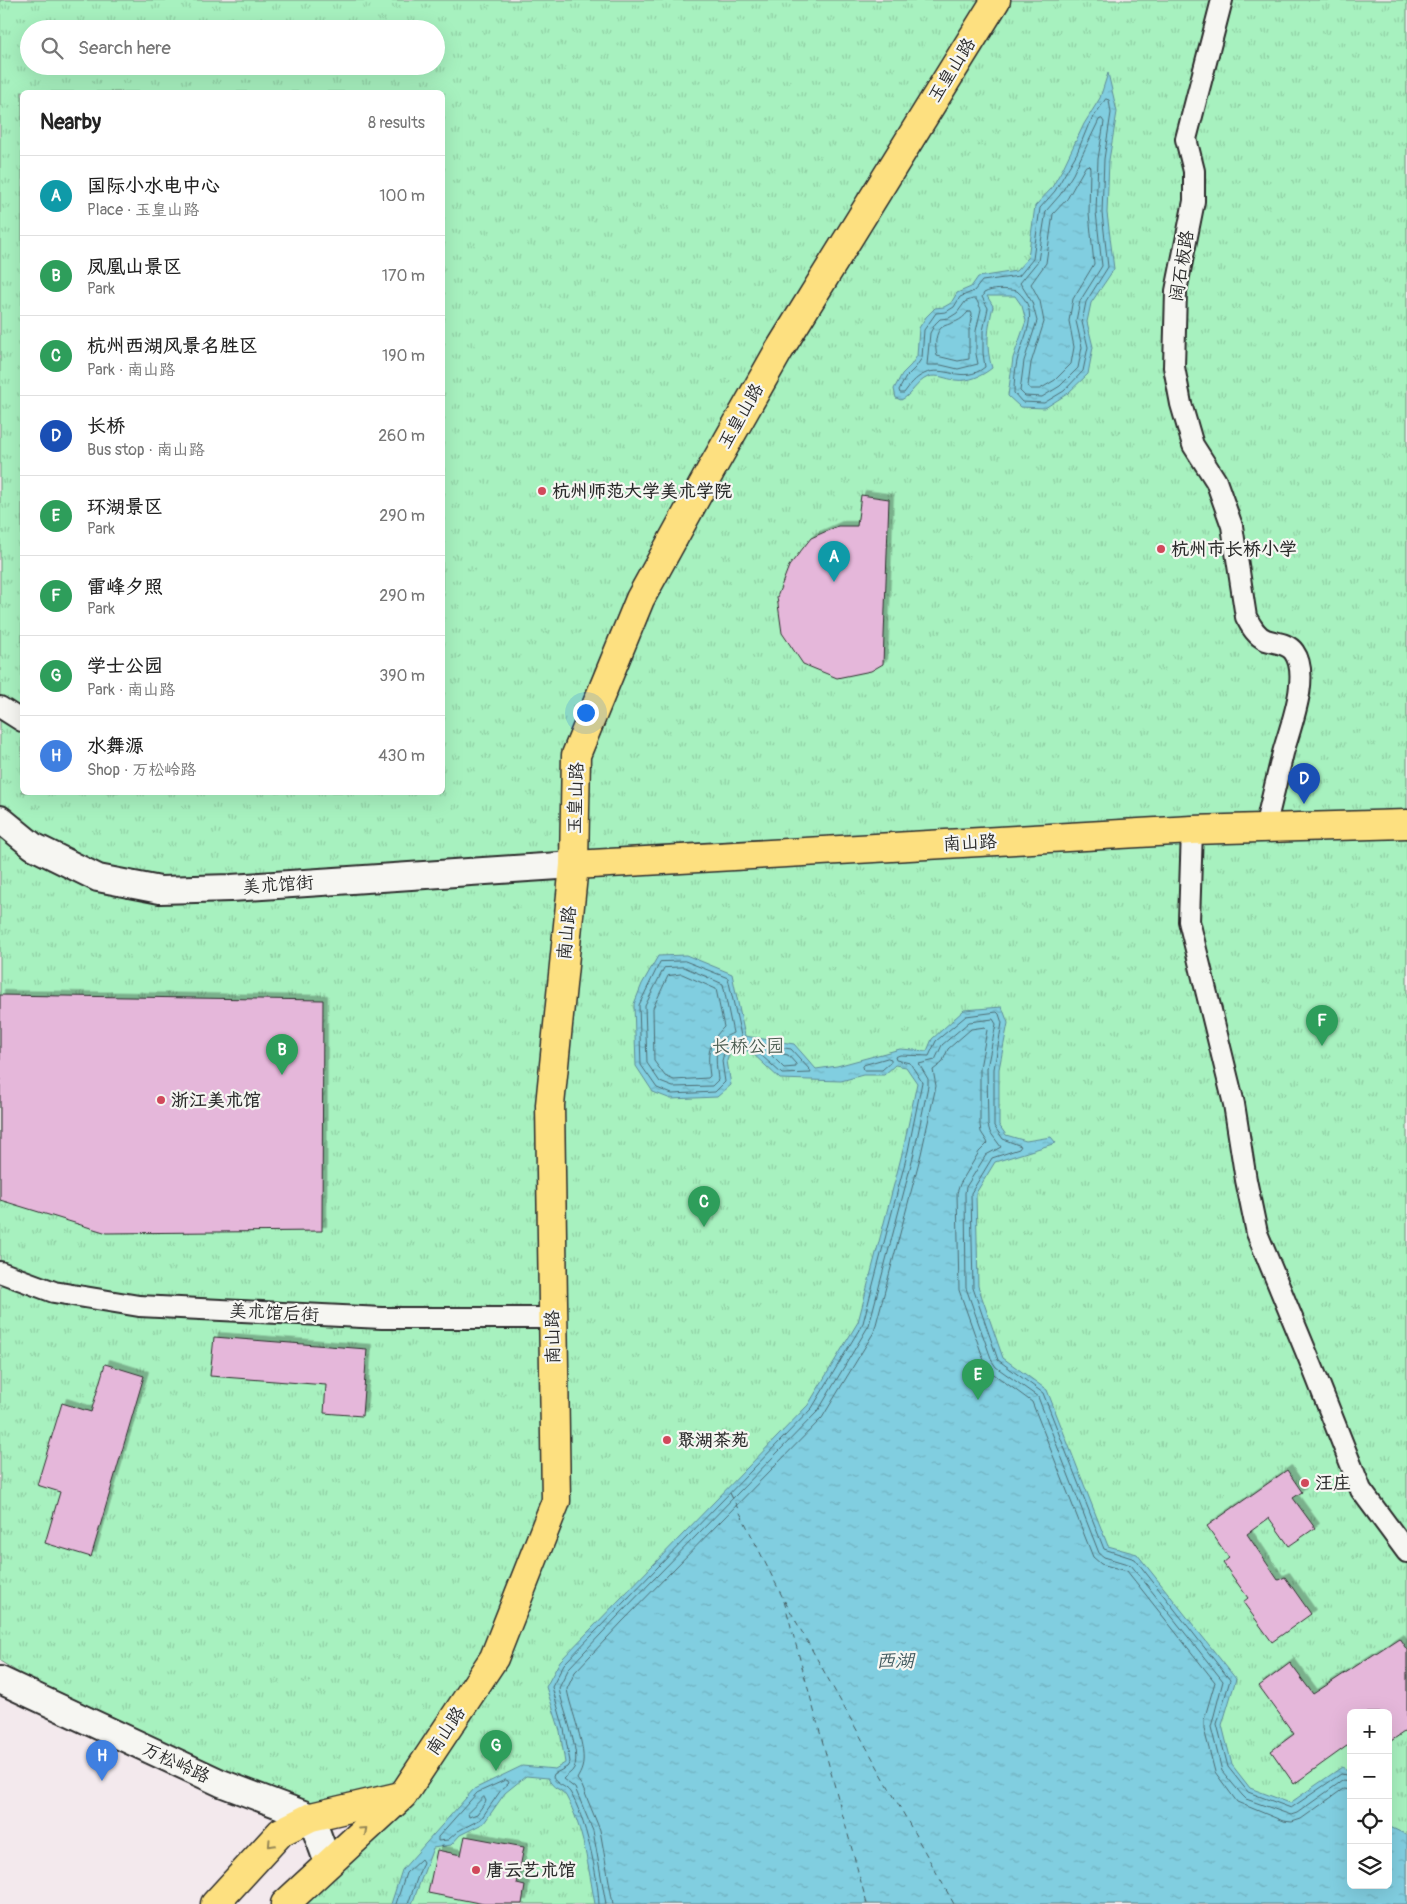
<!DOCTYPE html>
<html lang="en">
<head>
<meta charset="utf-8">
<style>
  :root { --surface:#fff; --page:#f6f6f6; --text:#222; --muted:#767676; --line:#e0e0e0; --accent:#d1495b }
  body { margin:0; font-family:Pangolin,"LXGW WenKai TC",sans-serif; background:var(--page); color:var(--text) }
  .controls { position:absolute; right:15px; bottom:15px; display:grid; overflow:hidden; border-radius:8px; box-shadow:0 5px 20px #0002 }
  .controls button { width:45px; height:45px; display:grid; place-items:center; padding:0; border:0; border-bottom:1px solid var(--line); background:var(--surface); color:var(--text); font:25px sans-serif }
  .you { position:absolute; left:585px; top:712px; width:18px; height:18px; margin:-12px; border:4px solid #fff; border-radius:50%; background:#1a73e8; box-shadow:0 0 0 8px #1a73e833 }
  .badge { display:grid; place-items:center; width:32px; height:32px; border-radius:50%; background:var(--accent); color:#fff; font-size:16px; font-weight:700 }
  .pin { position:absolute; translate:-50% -41px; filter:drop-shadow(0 1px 2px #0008) }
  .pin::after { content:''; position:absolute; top:26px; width:18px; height:15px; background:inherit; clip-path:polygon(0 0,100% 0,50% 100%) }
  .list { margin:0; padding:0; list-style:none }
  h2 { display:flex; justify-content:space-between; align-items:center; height:65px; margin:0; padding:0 20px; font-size:21px }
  h2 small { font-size:16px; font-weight:400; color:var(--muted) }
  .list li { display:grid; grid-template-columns:32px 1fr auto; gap:15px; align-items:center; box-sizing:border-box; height:80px; padding:0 20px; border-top:1px solid var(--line) }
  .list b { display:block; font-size:19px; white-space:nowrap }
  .list p { margin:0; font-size:16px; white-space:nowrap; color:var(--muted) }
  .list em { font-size:16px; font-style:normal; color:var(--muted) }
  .icon { flex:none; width:28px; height:28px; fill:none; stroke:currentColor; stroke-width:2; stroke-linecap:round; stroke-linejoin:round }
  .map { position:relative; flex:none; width:1407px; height:1904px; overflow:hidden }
  .search { position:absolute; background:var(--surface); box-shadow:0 5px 20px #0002; left:20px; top:20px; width:425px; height:55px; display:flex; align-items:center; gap:12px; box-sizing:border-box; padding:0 18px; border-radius:28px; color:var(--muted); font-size:19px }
  .panel { position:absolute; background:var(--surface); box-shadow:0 5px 20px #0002; left:20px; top:90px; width:425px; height:705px; border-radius:8px }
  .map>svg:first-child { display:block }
  .park { fill:url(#park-tufts); stroke:#698e75; fill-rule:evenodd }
  .water { fill:url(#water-ripples); stroke:#5f8d98 }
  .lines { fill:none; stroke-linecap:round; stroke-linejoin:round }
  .shore { stroke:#4d6c73; stroke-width:1 }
  .ferry { stroke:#455c61; stroke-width:1; stroke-dasharray:6 5; stroke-linecap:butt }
  .building { fill:#e5b7da; stroke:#2b2b2b; filter:url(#shadow) }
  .minor-casing { stroke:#2b2b2b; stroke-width:24 }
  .tertiary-casing { stroke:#2b2b2b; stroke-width:30 }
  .primary-casing { stroke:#2b2b2b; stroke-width:31 }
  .minor { stroke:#f6f6f2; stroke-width:20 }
  .tertiary { stroke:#f6f6f2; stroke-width:26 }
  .primary { stroke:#fde080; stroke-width:28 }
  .oneway { stroke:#948656 }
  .poi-dot { fill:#d1495b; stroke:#f6f6f2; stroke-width:2 }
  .labels { text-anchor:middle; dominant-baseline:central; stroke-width:4.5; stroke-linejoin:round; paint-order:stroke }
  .street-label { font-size:18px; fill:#2b2b2b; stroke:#f6f6f2 }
  .poi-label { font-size:18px; font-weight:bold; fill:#2b2b2b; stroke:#f6f6f2; text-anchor:start }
  .park-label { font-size:18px; fill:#4a5c50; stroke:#f6f6f2 }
  .water-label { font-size:19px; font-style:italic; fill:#455c61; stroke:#f6f6f2 }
</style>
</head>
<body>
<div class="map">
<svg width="1407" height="1904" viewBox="0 0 1407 1904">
  <defs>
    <pattern id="park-tufts" width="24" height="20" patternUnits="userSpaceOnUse" patternTransform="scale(1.25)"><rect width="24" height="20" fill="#a7f1bf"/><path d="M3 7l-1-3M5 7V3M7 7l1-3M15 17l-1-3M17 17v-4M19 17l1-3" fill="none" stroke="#90cfa4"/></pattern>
    <pattern id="water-ripples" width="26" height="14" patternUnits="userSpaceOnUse" patternTransform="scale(1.25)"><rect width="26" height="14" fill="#81cee0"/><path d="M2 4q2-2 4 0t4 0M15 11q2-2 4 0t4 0" fill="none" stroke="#70b1c0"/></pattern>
    <filter id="shadow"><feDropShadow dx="4.5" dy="-4.5" stdDeviation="0" flood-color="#0004"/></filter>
  </defs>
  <rect width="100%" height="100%" fill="#f3e9ed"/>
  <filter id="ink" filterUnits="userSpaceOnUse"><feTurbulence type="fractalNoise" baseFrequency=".02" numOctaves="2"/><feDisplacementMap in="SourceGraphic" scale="10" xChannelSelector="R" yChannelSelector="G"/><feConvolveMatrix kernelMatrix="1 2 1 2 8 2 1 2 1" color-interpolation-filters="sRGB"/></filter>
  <g filter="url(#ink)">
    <path class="park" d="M0,0H1407V1904H270L364,1830L57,1697L0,1661ZM29,29H436V66H29ZM22,92H442V792H22ZM1351,1713H1388V1885H1351Z"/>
    <g class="water">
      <path d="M1108,73L1117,112L1109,160L1107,213L1114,269L1091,303L1087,322L1093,347L1088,374L1067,394L1045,408L1020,407L1008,396L1013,358L1026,321L1022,306L1015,296H987L993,306C988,328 985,346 992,368C982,376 969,382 955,380C946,379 938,374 928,377C916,382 912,395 901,400L896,398L894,389L902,374L911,365L917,356L919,328L926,317L935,308L944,307L951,303L957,293L971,287L978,277L1016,271L1028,258L1035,206L1051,189L1063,168L1084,124L1100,98Z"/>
      <path d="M686,955L732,974L745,1036L794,1044L816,1069L837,1066L900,1049L927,1051L932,1039L964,1010L1002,1007L1008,1023L999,1069V1125L1006,1135L1026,1141L1051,1137L1056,1143L995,1162L976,1193L978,1286L1003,1358L1047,1390L1108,1546L1137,1554L1236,1679L1222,1725L1232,1765L1250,1788L1290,1803L1342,1767L1351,1772V1885H1388V1826L1407,1835V1904H595C588,1867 584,1829 566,1796C561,1788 553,1790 548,1778L526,1776L505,1793L484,1823L460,1835L451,1845L433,1848L412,1904H391L402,1870L474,1789L522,1766L555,1769L565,1763L560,1731L546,1687L560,1661L808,1405L858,1322L903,1150L917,1083L906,1067L895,1065L884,1075H863L841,1081L780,1079L751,1052L731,1046L727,1061L731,1085L717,1097L671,1099L653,1092L636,1066L634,1004L642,984L658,956Z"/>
    </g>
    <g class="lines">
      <g class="shore">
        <path d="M1106,99L1109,100L1111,113L1104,159L1102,213L1108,267L1086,302L1082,322L1088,347L1083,371L1064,391L1044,403L1022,402L1014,393C1014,382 1015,371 1017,361C1023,337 1042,312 1017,291C1006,289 993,288 984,293L982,297L988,308L983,331V353L985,367C963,385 943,364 924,374C915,378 910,385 904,393H900L899,390L906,377L915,368L922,358L924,330L936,313L946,312L954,307L960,297L974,291L982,281L1019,276L1033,259L1040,208L1055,191L1077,153L1088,126Z"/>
        <polygon points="1102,119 1104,122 1098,159 1096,212 1102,266 1080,301 1076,321 1082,347 1078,368 1060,386 1042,397 1025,396 1020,391 1024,361 1037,321 1032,302 1020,283 1038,261 1046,211 1060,195 1073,174 1099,120"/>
        <polygon points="1086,166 1089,165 1090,168 1089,213 1094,264 1073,299 1069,321 1074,347 1071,364 1055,380 1040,389 1030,389 1028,386 1031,363 1044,322 1040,301 1031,284 1046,263 1053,214 1067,199"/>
        <polygon points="973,299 976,299 981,309 976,331 976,354 978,364 958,369 941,365 927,365 930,333 935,324 940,319 949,318 957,313 965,302"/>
        <path d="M968,312H971L972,314L969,330V359L958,361L937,356C935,349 934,330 944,326C954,322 960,322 968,312Z"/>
        <polygon points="685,961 728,978 742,1040 740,1043 731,1041 726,1045 722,1061 725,1082 715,1092 672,1094 657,1088 641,1065 639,1005 660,962"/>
        <path d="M684,967L723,984L733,1033C730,1035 725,1036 722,1039C713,1049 717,1068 718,1080L712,1086L673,1087L660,1082L647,1063L645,1006L664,968Z"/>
        <path d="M682,974L716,989L724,1027C708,1043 707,1054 710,1076L708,1078L674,1080L665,1076L654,1061L653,1008L668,976Z"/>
        <polygon points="754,1043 791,1049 810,1070 811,1073 782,1074 752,1047 751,1044"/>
        <polygon points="774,1052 788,1055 796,1064 796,1067 784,1068 772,1056 772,1054"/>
        <polygon points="888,1058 891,1059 891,1062 882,1070 864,1070 862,1068 864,1065"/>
        <polygon points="506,1780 508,1781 509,1783 501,1790 481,1819 458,1831 448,1840 438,1841 438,1837 477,1793"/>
        <polygon points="484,1797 486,1801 477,1814 469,1817 468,1813"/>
        <polyline points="396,1904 406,1873 421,1859 423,1862 408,1904"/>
        <path d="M599,1904C598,1875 585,1816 570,1792C565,1785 556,1785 553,1777L554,1774L567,1767L570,1762L564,1729L552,1687L564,1664L812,1408L863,1323L908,1151L922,1082L910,1063L896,1060L895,1057L900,1055L929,1056L936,1041L966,1016L997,1012L999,1014L1002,1023L994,1069V1126L1003,1139L1021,1146L1019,1149L992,1158L971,1193L973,1288L998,1360L1043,1393L1104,1549L1135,1559L1230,1680L1217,1724L1228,1767L1248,1792L1291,1808L1341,1774L1351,1776"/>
        <path d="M606,1904L593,1831L575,1788L563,1779C566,1775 572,1773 574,1768C582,1754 561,1705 559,1688L569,1668L617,1617L818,1411L869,1325L914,1153L928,1086V1079L919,1064L935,1060L942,1045L969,1022L993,1019L996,1024L987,1068L988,1125L990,1132L1001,1147L986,1155L966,1187L965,1193L966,1288L992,1361L996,1367L1038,1397L1099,1553L1104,1557L1131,1565L1223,1681L1211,1727L1222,1771L1242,1795L1246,1799L1291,1815L1297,1813L1342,1781L1351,1782"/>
        <path d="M613,1904L600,1830L582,1786L577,1779C579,1775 581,1772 582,1768C588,1749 570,1709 567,1689L575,1672L622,1622L822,1418L874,1332L921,1154L936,1086L933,1070L942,1063L948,1049L971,1029L985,1027L987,1030L980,1068V1125L981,1132L988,1143L979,1152L960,1184L957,1193L959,1290L986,1366L991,1372L1032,1402L1093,1557L1101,1564L1127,1571L1215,1682L1204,1720V1729L1215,1772L1237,1802L1283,1821L1292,1822L1301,1819L1343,1789L1351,1790"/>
      </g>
      <g class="ferry">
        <polyline points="730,1493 783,1598 954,1904"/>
        <polyline points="784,1601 867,1904"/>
      </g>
    </g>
    <g class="building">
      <polygon points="861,495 889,499 883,664 871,671 837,678 803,664 782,633 777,597 789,566 811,538 838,526 857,526"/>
      <polygon points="0,995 323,1000 322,1231 107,1233 0,1200"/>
      <polygon points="214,1337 367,1349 362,1416 324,1413 326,1385 210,1376"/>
      <polygon points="105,1364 144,1376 91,1557 45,1543 60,1492 37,1485 62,1403 91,1412"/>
      <polygon points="1287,1470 1302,1492 1293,1498 1315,1528 1289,1546 1269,1518 1247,1534 1278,1580 1285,1577 1311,1614 1272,1642 1243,1602 1248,1598 1223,1563 1229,1558 1207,1526"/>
      <polygon points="1399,1638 1407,1650 1407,1730 1388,1743 1388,1713 1351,1713 1351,1743 1294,1784 1271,1751 1294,1734 1259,1686 1290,1663 1313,1694"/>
      <polygon points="465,1836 524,1847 517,1884 525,1886 522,1904 484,1904 428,1893 437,1850 461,1855"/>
    </g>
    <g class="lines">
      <g class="minor-casing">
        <g id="minor">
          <path d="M1222,0L1186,139L1194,171V201L1176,291L1174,367L1181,404L1193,445L1216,481L1232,526L1246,617C1251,626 1256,636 1266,640C1275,643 1288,643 1294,652C1311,676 1290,727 1283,753C1277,778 1271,803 1265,828"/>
          <polyline points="0,707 22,721"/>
          <polyline points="1192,830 1189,921 1234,1104 1246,1180 1257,1233 1314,1371 1361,1490 1407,1552"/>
          <polyline points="0,1272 54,1292 139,1306 382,1318 553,1318"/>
        </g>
      </g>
      <g class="tertiary-casing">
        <g id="tertiary">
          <polyline points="0,819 33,846 98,878 160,890 231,888 574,865"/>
          <polyline points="0,1680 221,1783 311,1817 328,1863"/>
        </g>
      </g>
      <g class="primary-casing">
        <g id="primary">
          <polyline points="574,865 1192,830 1407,824"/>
          <polyline points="215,1904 281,1832 311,1817 401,1796"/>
          <polyline points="285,1904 403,1795 494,1658 556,1501 550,1105 574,865 576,755 640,599 711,470 778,352 996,0"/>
        </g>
      </g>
      <use href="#minor" class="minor"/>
      <use href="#tertiary" class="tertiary"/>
      <use href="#primary" class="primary"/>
    </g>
    <defs><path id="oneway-chevron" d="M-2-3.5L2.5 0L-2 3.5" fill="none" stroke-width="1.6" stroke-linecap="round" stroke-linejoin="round" transform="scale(1.25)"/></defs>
    <g class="oneway">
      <use href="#oneway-chevron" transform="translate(364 1830) rotate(-42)"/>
      <use href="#oneway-chevron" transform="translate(271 1844) rotate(133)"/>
    </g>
  </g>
  <g class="poi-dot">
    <circle cx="542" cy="491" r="5"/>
    <circle cx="1161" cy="549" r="5"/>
    <circle cx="161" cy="1100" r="5"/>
    <circle cx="667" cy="1440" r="5"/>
    <circle cx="1305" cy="1483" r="5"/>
    <circle cx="476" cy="1870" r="5"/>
  </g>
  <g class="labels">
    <g class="street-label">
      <text transform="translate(952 70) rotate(-58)">玉皇山路</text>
      <text transform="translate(1182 266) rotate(-81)">阔石板路</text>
      <text transform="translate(741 416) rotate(-60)">玉皇山路</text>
      <text transform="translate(576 798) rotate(-88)">玉皇山路</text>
      <text transform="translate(970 843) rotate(-3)">南山路</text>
      <text transform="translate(278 885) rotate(-4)">美术馆街</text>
      <text transform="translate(567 933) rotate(-84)">南山路</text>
      <text transform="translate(274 1313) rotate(3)">美术馆后街</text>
      <text transform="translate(553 1337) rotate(-91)">南山路</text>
      <text transform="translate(446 1731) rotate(-56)">南山路</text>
      <text transform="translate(176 1763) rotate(25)">万松岭路</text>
    </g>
    <g class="poi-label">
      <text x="552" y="491">杭州师范大学美术学院</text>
      <text x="1171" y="549">杭州市长桥小学</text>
      <text x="171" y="1100">浙江美术馆</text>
      <text x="677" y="1440">聚湖茶苑</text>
      <text x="1315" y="1483">汪庄</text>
      <text x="486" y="1870">唐云艺术馆</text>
    </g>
    <g class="park-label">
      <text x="748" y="1046">长桥公园</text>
    </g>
    <g class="water-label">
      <text x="895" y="1661">西湖</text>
    </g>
  </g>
</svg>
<div class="controls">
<button>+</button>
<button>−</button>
<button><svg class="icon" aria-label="locate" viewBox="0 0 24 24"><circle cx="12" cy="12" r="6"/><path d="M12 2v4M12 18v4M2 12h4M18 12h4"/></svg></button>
<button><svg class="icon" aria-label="layers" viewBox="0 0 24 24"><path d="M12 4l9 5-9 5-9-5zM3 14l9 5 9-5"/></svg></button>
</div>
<div class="you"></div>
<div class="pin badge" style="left:834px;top:582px;background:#0f9aa8">A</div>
<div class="pin badge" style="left:282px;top:1075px;background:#2e9e5b">B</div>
<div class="pin badge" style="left:704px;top:1227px;background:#2e9e5b">C</div>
<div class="pin badge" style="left:1304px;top:804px;background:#1a4fb4">D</div>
<div class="pin badge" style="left:978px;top:1400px;background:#2e9e5b">E</div>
<div class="pin badge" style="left:1322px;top:1046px;background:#2e9e5b">F</div>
<div class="pin badge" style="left:496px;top:1771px;background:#2e9e5b">G</div>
<div class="pin badge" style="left:102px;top:1781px;background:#3f7fe0">H</div>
<div class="search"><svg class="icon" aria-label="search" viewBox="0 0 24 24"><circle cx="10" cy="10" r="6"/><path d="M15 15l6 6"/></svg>Search here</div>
<section class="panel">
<h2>Nearby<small>8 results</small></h2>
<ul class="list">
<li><span class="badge" style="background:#0f9aa8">A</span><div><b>国际小水电中心</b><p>Place · 玉皇山路</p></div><em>100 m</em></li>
<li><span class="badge" style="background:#2e9e5b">B</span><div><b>凤凰山景区</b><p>Park</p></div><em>170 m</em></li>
<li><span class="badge" style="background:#2e9e5b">C</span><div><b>杭州西湖风景名胜区</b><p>Park · 南山路</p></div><em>190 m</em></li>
<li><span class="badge" style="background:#1a4fb4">D</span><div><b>长桥</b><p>Bus stop · 南山路</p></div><em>260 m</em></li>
<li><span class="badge" style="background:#2e9e5b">E</span><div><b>环湖景区</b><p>Park</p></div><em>290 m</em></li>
<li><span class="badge" style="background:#2e9e5b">F</span><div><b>雷峰夕照</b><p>Park</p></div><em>290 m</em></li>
<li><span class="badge" style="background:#2e9e5b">G</span><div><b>学士公园</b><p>Park · 南山路</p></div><em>390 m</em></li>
<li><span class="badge" style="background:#3f7fe0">H</span><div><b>水舞源</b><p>Shop · 万松岭路</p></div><em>430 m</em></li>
</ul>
</section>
</div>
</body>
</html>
